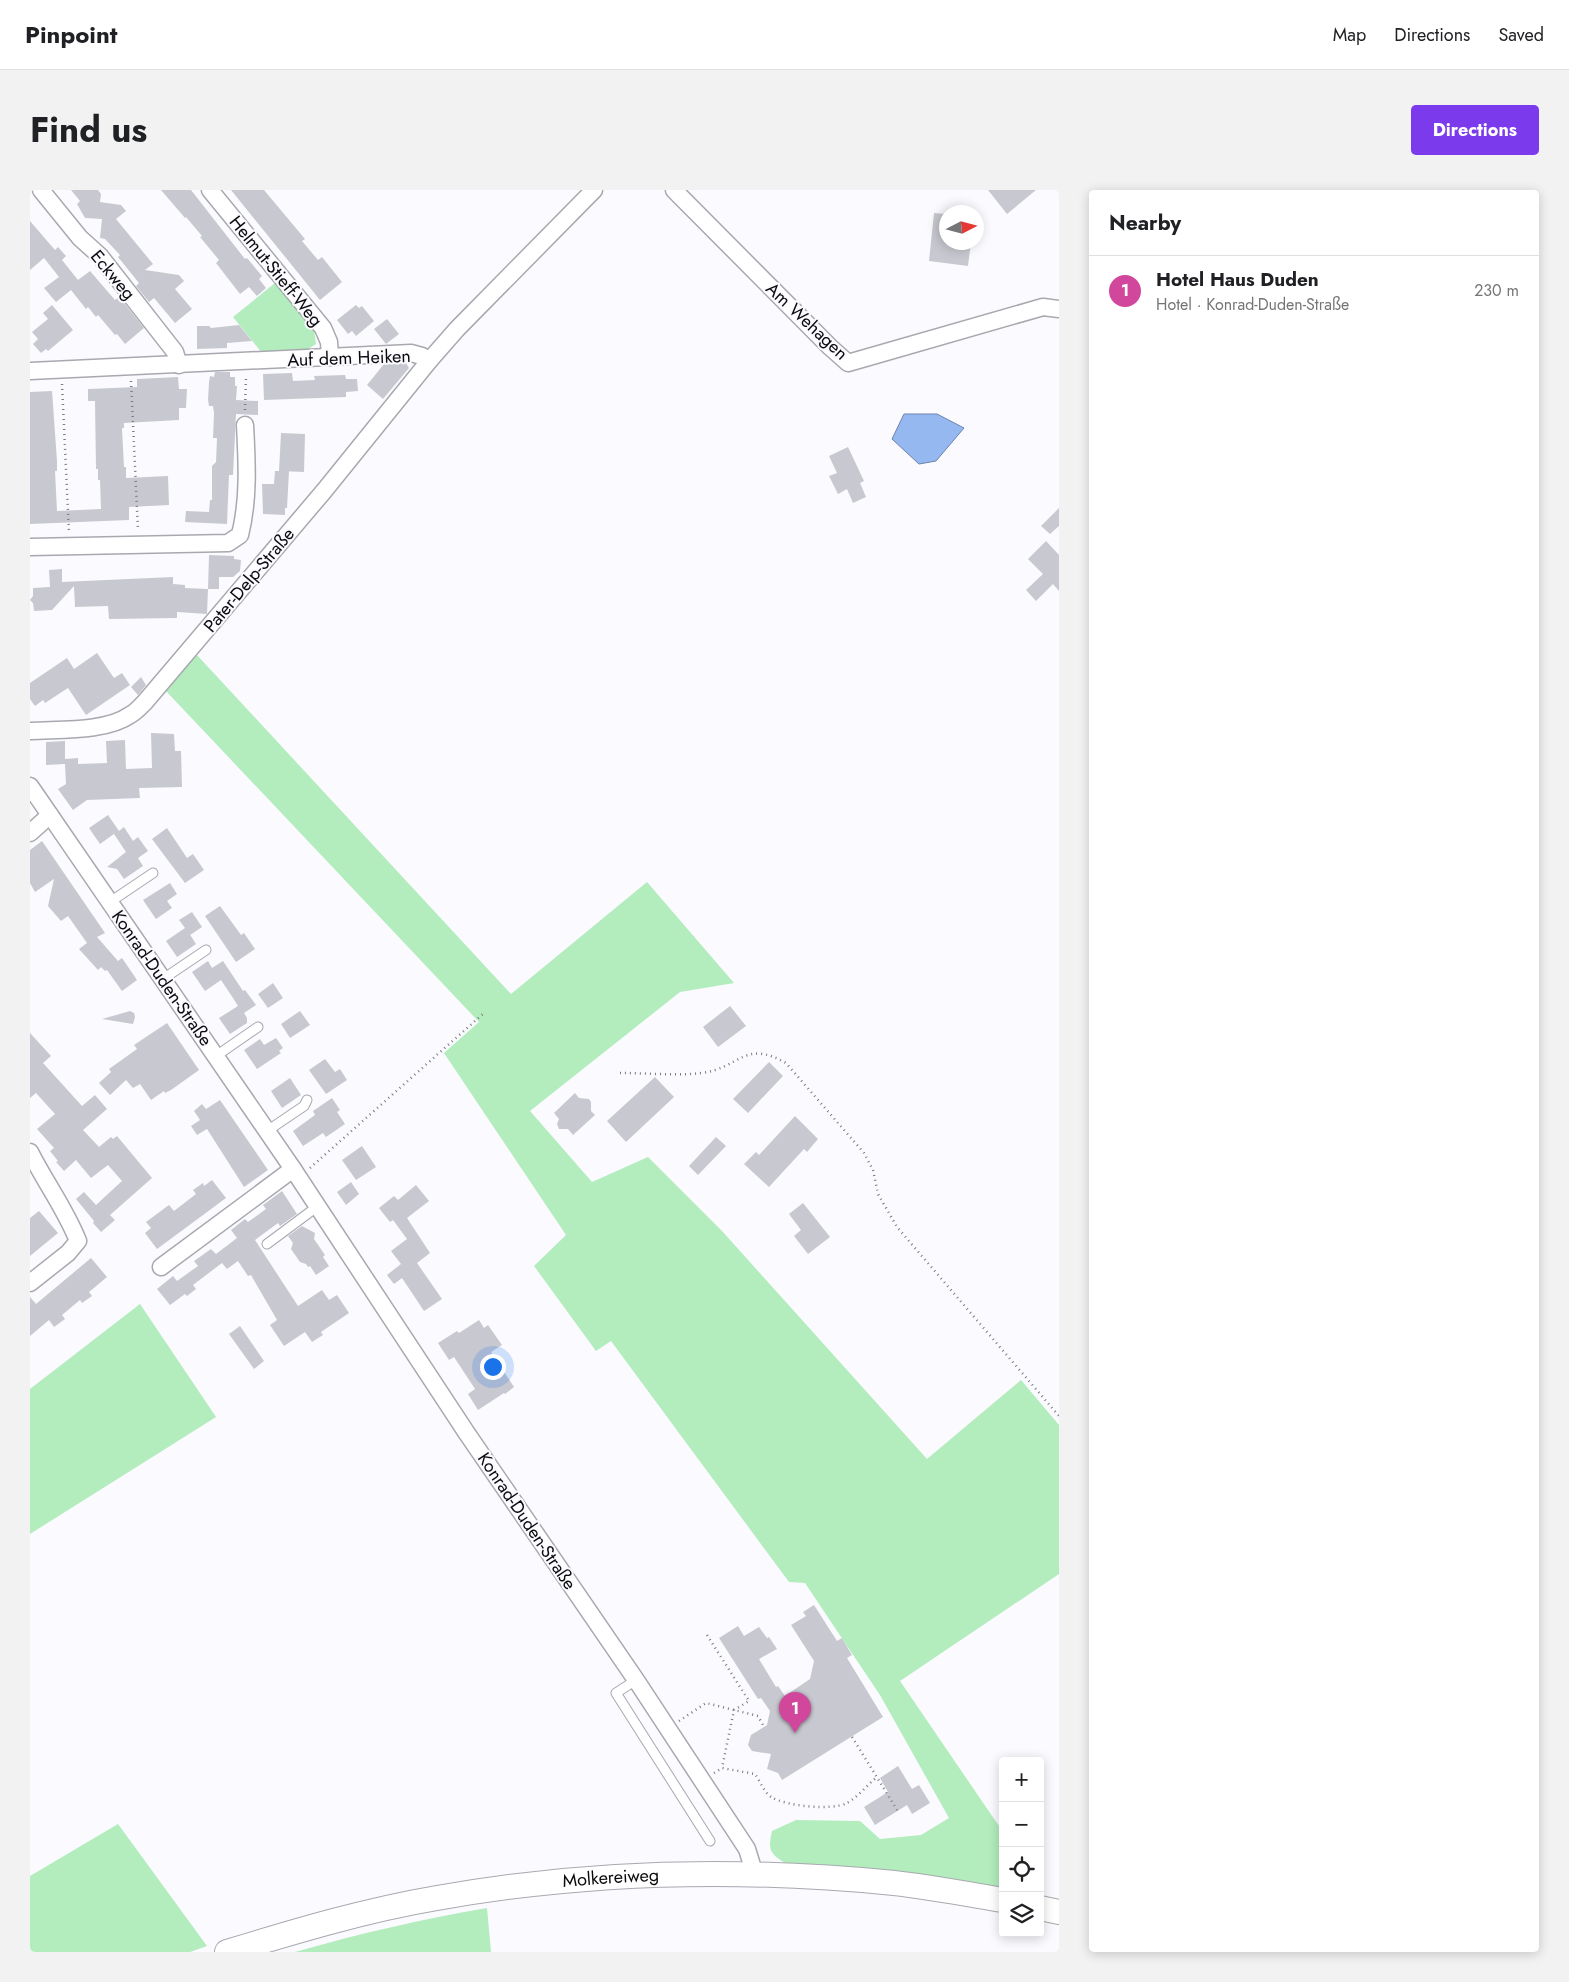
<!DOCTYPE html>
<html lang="en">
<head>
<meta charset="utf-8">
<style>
  :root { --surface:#fff; --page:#f2f2f2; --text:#202124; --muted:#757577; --line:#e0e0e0; --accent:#7c3aed }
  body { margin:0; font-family:Jost,sans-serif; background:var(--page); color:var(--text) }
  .controls { position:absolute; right:15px; bottom:15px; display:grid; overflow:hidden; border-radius:5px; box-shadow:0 2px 12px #0003 }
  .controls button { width:45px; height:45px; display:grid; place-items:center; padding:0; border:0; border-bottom:1px solid var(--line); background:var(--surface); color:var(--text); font:25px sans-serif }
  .compass { position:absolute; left:909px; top:15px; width:45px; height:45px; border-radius:50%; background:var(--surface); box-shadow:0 2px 12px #0003; rotate:84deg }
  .you { position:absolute; left:462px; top:1176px; width:18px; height:18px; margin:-12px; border:4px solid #fff; border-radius:50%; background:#1a73e8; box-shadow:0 0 0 8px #1a73e833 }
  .badge { display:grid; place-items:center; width:32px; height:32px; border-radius:50%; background:var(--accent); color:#fff; font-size:16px; font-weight:700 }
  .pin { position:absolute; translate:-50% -41px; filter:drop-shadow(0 1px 2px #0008) }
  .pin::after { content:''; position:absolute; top:26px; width:18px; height:15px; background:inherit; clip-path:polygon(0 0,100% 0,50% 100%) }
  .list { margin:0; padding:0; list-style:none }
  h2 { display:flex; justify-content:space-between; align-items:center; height:65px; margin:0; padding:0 20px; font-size:21px }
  h2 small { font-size:16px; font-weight:400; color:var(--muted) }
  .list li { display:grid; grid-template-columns:32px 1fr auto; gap:15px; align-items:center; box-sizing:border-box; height:70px; padding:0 20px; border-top:1px solid var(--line) }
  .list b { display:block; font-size:19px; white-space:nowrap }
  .list p { margin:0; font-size:16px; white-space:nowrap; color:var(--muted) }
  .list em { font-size:16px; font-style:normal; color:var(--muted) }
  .icon { flex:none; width:28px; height:28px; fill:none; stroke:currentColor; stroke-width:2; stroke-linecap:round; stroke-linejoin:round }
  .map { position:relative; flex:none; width:1029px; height:1762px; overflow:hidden; border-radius:5px }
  header { display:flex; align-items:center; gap:30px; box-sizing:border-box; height:70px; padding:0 25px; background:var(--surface); border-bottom:1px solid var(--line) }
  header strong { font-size:24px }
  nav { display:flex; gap:28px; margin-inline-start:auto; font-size:18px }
  .intro { display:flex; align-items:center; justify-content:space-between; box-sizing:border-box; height:120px; padding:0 30px }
  h1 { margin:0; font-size:35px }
  .button { padding:12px 22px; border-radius:5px; background:var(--accent); color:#fff; font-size:18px; font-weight:700 }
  main { display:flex; gap:30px; padding:0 30px }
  aside { flex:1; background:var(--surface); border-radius:5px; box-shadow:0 2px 12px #0003 }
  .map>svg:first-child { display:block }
  .green { fill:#b3ecbd }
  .water { fill:#95b8f1; stroke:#6c84ad }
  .building { fill:#c8c9d0 }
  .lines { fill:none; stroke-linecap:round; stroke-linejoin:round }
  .service-casing { stroke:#a8a9af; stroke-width:11 }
  .minor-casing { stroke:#a8a9af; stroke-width:19 }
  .secondary-casing { stroke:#a8a9af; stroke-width:26 }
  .path { stroke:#7c7c7f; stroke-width:2.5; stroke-dasharray:1 4; stroke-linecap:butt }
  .service { stroke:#fff; stroke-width:9 }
  .minor { stroke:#fff; stroke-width:16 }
  .secondary { stroke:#fff; stroke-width:24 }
  .labels { text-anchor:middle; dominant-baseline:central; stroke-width:4; stroke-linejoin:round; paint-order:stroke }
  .street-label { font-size:18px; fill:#0b0b0d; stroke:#fafaff }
</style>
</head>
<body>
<header>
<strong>Pinpoint</strong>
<nav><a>Map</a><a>Directions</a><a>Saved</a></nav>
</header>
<div class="intro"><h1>Find us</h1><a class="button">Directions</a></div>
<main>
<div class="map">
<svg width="1029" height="1762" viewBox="0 0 1029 1762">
  <rect width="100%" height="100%" fill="#fafaff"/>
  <g class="green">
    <polygon points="245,93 284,140 286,154 275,161 232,163 203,127"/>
    <path d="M166,464L481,804L617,692L704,793L650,802L500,921L562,992L618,967L692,1041L897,1269L991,1190L1029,1235V1384L870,1491L973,1642V1698L863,1681L755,1673C739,1663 738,1659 742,1641L766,1630L830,1631L850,1649L891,1645L919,1628L850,1505L775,1393L759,1392L581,1151L566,1161L504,1076L536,1045L414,863L449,832L135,500Z"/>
    <polygon points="110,1114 186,1227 0,1344 0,1199"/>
    <polygon points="88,1634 177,1756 160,1762 0,1762 0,1686"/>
    <path d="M457,1718L461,1762H265C328,1744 392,1729 457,1718Z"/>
  </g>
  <polygon class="water" points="874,224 907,224 934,238 906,271 889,274 862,249"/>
  <g class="building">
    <polygon points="41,0 68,0 71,4 70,12 91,15 96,21 86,29 123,74 115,80 149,85 154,91 145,99 162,119 145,133 124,108 119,112 106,96 109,93 88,67 90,65 75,49 70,48 72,29 55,28 47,14 50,11"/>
    <polygon points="131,0 161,0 215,69 217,68 232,86 229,89 236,98 227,106 219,97 210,104 186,73 189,70 170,47 172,46 156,27 155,28"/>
    <polygon points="201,0 234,0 275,49 272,51 288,70 292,67 312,92 290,110"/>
    <polygon points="958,0 1006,0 977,24"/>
    <polygon points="904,23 916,24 916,52 941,52 938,76 899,71"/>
    <polygon points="0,31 25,60 28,57 36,66 32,70 48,90 60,81 85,110 89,107 95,114 114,138 95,154 87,144 85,145 68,125 66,127 58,117 56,119 41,100 26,112 14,98 29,87 14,68 0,80"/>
    <polygon points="22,115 43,140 18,161 16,159 11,163 3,154 8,149 2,142 18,129 13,123"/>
    <polygon points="326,115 329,118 332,116 344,131 326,146 322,141 318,144 307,130"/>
    <polygon points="357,129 369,144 356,154 344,139"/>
    <polygon points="209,135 222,151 197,153 197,158 167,159 167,136 179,136 181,138"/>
    <polygon points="376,173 379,178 353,209 337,195 354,174"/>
    <polygon points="185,182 200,182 200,187 205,187 205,196 207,196 206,210 228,211 228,225 206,224 203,285 199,285 197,334 155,332 156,321 179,322 180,310 182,310 182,276 186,272 187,248 183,248 184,223 183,216 179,216 178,210 179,192 180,186 184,187"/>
    <polygon points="262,183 263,191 285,190 284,186 315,185 316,189 327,189 328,201 316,202 316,207 234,210 233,184"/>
    <polygon points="148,187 149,199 157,199 156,218 149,218 149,230 94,233 94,238 92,238 94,277 96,277 96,288 138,286 139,315 99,317 99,330 0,334 0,202 22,201 27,271 27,281 25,281 27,321 71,319 70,290 68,290 68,279 66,279 65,211 58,211 58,199 107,197 107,189"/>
    <polygon points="251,243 275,244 274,282 249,281"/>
    <polygon points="818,257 834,291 830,293 836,307 823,313 817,299 808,304 799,286 807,283 799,266"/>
    <polygon points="245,281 259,281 257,318 255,318 255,325 233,324 232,294 244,294"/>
    <polygon points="1029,318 1029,336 1020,344 1011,336"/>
    <polygon points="1016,351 1029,365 1029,401 1023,394 1006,411 996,400 1013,384 998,369"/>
    <polygon points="179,365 204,366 204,369 211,370 210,381 203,387 189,387 189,399 178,399"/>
    <polygon points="32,379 32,392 143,387 143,394 155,395 155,398 178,399 177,424 147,422 147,428 79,429 78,416 45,417 44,396 22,420 4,421 3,413 0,410 3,406 3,398 20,397 19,380"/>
    <polygon points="67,463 84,488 92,483 100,495 56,525 38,498 15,513 13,510 5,516 0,509 0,493 37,468 44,479"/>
    <polygon points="111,487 116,495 108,505 101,497"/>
    <polygon points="121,543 144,544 145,561 151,561 152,597 109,598 110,608 57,610 43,620 28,599 36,594 35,574 16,575 16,552 35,551 35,569 48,568 48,574 77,573 76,551 95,550 96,579 122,578"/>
    <polygon points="78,625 89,641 94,637 103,651 108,647 118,661 108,668 113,676 94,689 87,679 77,677 96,662 84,644 88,641 70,654 59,638"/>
    <polygon points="137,638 157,668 163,664 174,680 155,693 122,649"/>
    <polygon points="12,651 75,743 67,747 88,771 92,768 107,790 92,801 77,780 75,781 71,777 68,780 49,759 57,753 38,726 31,731 18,716 24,689 5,702 0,693 0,660"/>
    <polygon points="140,693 147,704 137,711 142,718 126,729 113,710"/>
    <polygon points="190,716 211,745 214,743 225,759 206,772 175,726"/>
    <polygon points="162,722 172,737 160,745 159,743 166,754 147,767 136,751 155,738 149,730"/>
    <polygon points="178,771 182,778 193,771 213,801 215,800 226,815 214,823 217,828 217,833 200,844 189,828 208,816 203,808 191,790 175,801 162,782"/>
    <polygon points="243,793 253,808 238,818 228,804"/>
    <polygon points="700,816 716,836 688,857 673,837"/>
    <polygon points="100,821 104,823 105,827 103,834 72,829"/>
    <polygon points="270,821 280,835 260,848 251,834"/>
    <polygon points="137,833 169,880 141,900 135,903 134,901 121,910 110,894 103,898 96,890 80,905 69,893 81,882 79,879 107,859 104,855"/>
    <polygon points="0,843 21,866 13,873 52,916 65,905 77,919 53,940 69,957 81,947 83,949 87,946 122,988 80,1025 85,1030 71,1042 63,1033 64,1031 46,1009 54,1002 66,1015 92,991 78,975 61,988 46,970 34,981 26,972 28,971 20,961 24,958 7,939 25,924 6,903 0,908"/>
    <polygon points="246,848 253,858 249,861 251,863 227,879 214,860 230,849 234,855"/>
    <polygon points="295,869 305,882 310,879 317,890 296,904 279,880"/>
    <polygon points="739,872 753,886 718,923 703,909"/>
    <polygon points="625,887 644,907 596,952 577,931"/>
    <polygon points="260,888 271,905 252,918 241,901"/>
    <polygon points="545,903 549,908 559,909 561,912 561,921 565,925 543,945 538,939 529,939 527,934 529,929 524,923"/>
    <polygon points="302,908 310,920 307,922 315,934 296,947 293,943 273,956 263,941 285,925 283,921"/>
    <polygon points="190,910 238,980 214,997 177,939 167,945 161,936 170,930 164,921 172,914 176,919"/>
    <polygon points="765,926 788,949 777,962 774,959 739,997 714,974 726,962 729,965"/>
    <polygon points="686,947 696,956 668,985 659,976"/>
    <polygon points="332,956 346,977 326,990 312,970"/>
    <polygon points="182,990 196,1008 127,1059 115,1043 121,1038 116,1032 139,1015 144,1021 166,1004 163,1000 173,993 174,996"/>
    <polygon points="321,992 329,1004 316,1015 307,1002"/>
    <polygon points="386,995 399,1011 377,1028 400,1063 387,1073 412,1109 394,1121 372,1088 364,1094 357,1085 371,1074 361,1061 377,1049 363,1030 360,1032 349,1018 364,1006 368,1010"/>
    <polygon points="252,1001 267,1024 250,1036 248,1033 225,1050 268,1116 292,1100 299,1110 307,1105 319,1123 291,1142 293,1145 282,1152 275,1142 254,1156 240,1135 247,1130 221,1085 218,1086 208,1071 197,1079 192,1073 163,1095 166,1099 157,1106 155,1104 140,1115 127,1099 143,1086 147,1091 168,1076 164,1071 181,1059 186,1064 207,1048 201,1040 215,1029 218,1032 236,1019 233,1015"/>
    <polygon points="773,1013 800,1047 778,1064 764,1046 771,1040 759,1024"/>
    <polygon points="9,1021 28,1043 0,1066 0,1028"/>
    <polygon points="272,1036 285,1043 284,1049 295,1065 293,1067 299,1076 286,1085 280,1076 278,1077 276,1074 270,1072 261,1059 263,1053 258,1046"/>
    <polygon points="61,1068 77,1087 59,1102 62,1106 52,1113 50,1110 32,1125 35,1129 24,1137 19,1130 0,1146 0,1107 6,1114"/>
    <polygon points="449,1130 454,1138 458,1135 472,1155 461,1162 484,1197 475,1204 474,1203 448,1220 438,1204 445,1199 424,1167 419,1170 408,1153 427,1141 429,1143"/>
    <polygon points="210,1136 234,1171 224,1179 199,1144"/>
    <polygon points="784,1415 807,1451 812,1448 822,1465 817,1468 853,1527 752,1590 748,1583 737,1579 741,1564 722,1561 718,1555 721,1545 737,1535 740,1521 731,1508 728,1509 689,1448 708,1436 714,1446 729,1437 737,1448 739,1447 747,1459 729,1469 746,1497 748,1496 755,1506 780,1489 784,1471 761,1435 776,1426 773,1422"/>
    <polygon points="868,1576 882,1599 889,1595 900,1613 882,1624 877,1615 845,1635 834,1617 858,1602 850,1588"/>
  </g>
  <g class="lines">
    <g class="service-casing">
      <g id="service">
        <polyline points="80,712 123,683"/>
        <polyline points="133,789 176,760"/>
        <polyline points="186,866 228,837"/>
        <polyline points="237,941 274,916 277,910"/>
        <polyline points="237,1054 288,1016"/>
        <polyline points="606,1490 586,1503 680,1651"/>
      </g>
    </g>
    <g class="minor-casing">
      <g id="minor">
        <polyline points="11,0 50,48 70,66 145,162 149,175"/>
        <polyline points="180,0 293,138 299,152 300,167"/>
        <polyline points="644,0 800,157 818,173 1013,117 1029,119"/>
        <polyline points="0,181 381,163 392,166 399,171"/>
        <path d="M0,357L198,353L210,345C219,309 217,272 215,235"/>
        <path d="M0,541C29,539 76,542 100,525C106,522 110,517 115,512L294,301L399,171L427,139L564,0"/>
        <polyline points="0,596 263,979 436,1242 606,1490 717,1659 725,1685"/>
        <polyline points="0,643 20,625"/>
        <path d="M0,962C15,992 36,1020 48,1051L38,1063L0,1093"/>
        <polyline points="131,1077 263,979"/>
      </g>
    </g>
    <g class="secondary-casing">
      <g id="secondary">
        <polyline points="1010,1718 1029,1722"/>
        <path id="s1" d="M197,1762C266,1741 336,1720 407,1708C557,1681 712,1678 864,1693C900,1697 937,1704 973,1710"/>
      </g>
    </g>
    <g class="path">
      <polyline points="101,191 108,340"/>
      <polyline points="32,194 39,343"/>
      <polyline points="215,220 216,186"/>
      <path d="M590,883C617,883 646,886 672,883C710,878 714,849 756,873L834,963L843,980L848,1004L867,1037L1029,1226"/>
      <polyline points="280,978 454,823"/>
      <polyline points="677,1445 719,1511 704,1520 692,1578"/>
      <polyline points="649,1531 676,1513 728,1526 734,1537"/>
      <polyline points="822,1547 869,1623"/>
      <path d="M684,1583L692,1578L725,1584C730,1591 734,1602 741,1607C755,1616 803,1621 817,1613C828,1607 837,1595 847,1587"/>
    </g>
    <use href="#service" class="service"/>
    <use href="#minor" class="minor"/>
    <use href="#secondary" class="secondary"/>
  </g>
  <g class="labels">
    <g class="street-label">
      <text transform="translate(246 81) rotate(51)">Helmut-Stieff-Weg</text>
      <text transform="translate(83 85) rotate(50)">Eckweg</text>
      <text transform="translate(777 131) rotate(43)">Am Wehagen</text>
      <text transform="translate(319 168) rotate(-2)">Auf dem Heiken</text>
      <text transform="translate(219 390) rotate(-50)">Pater-Delp-Straße</text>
      <text transform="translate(132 788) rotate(55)">Konrad-Duden-Straße</text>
      <text transform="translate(497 1331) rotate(56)">Konrad-Duden-Straße</text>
      <text stroke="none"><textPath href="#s1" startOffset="392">Molkereiweg</textPath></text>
    </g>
  </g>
</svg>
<div class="controls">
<button>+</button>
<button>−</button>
<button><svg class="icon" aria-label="locate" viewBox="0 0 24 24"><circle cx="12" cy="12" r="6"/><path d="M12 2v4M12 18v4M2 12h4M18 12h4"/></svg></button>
<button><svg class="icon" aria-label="layers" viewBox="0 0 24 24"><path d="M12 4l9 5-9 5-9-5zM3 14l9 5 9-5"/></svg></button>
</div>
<svg class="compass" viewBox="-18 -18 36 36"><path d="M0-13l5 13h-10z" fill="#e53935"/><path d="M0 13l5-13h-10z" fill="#757577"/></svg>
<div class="you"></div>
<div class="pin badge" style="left:765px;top:1543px;background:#d1479c">1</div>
</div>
<aside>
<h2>Nearby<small></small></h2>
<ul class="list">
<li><span class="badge" style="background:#d1479c">1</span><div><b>Hotel Haus Duden</b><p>Hotel · Konrad-Duden-Straße</p></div><em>230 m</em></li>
</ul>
</aside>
</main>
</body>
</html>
